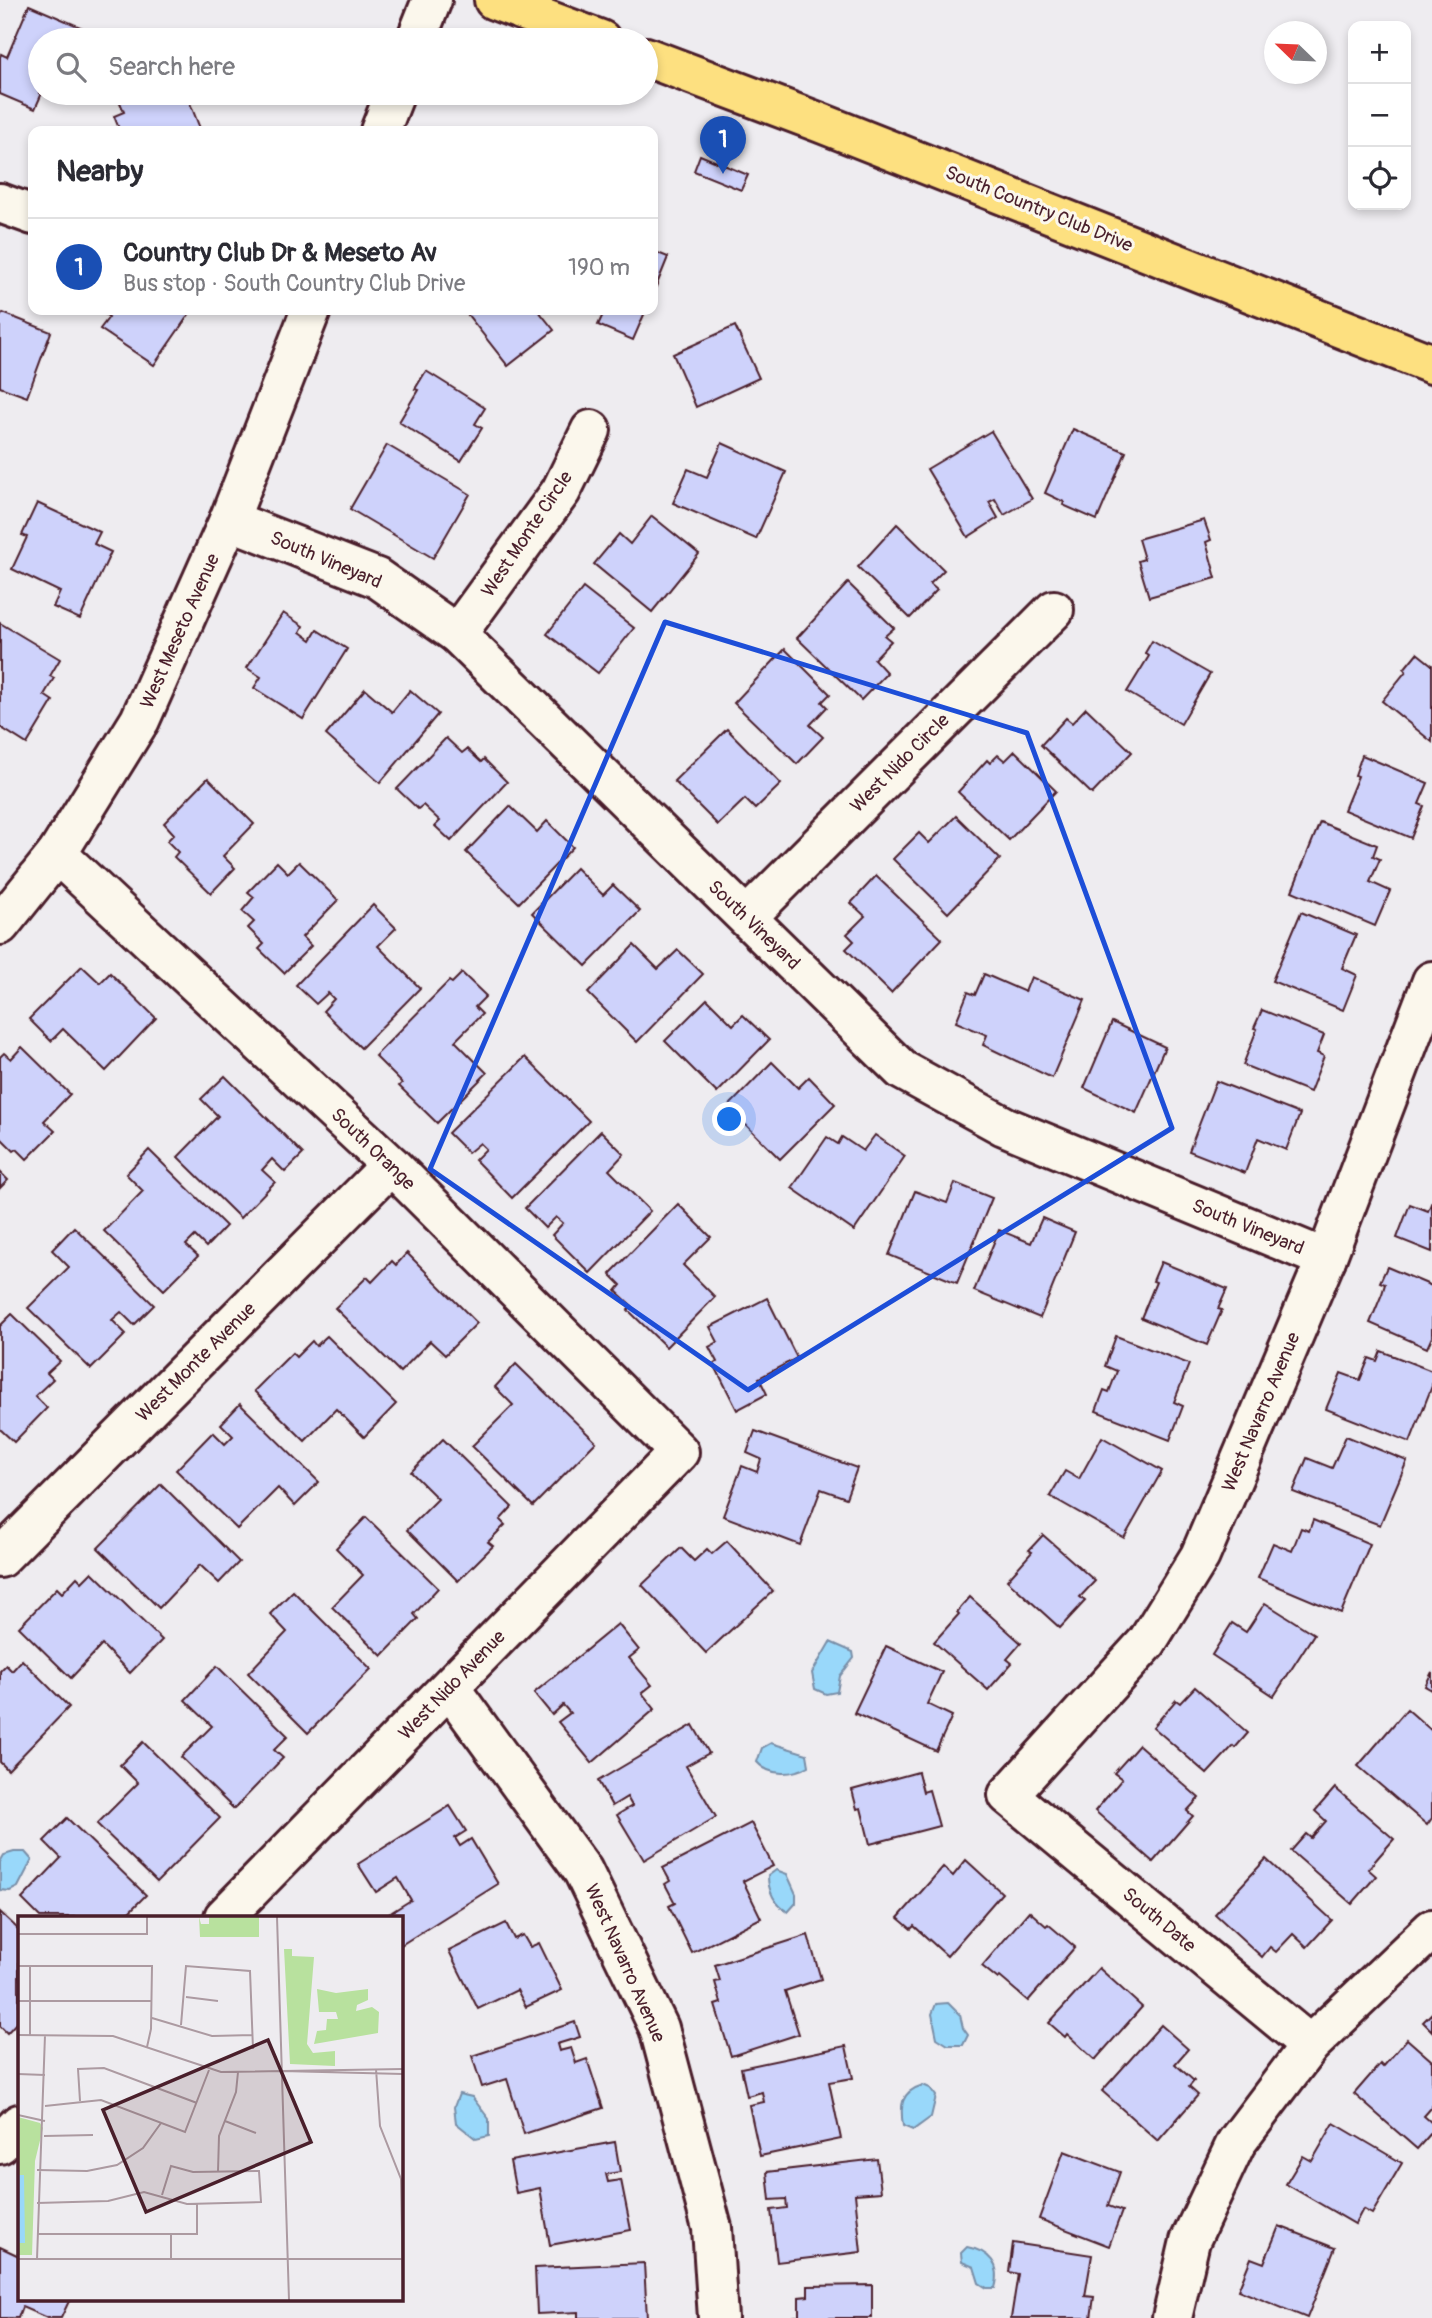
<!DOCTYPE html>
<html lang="en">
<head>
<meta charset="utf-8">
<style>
  :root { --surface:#fff; --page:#f2f2f3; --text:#2b2b33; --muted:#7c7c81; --line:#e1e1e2; --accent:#111827 }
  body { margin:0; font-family:Pangolin,sans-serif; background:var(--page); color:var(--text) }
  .controls { position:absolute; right:21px; top:21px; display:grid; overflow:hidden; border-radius:14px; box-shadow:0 4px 10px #0003 }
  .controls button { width:63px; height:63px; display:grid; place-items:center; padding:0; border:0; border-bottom:2px solid var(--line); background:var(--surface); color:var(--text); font:35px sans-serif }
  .compass { position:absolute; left:1264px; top:21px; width:63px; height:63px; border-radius:50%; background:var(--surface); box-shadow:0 4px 10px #0003; rotate:293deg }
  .you { position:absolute; left:730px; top:1120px; width:24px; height:24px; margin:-18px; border:5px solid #fff; border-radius:50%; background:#1a73e8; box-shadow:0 0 0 10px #1a73e833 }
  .badge { display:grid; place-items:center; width:46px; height:46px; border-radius:50%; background:var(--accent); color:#fff; font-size:23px; font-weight:700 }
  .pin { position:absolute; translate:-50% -58px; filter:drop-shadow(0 2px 4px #0008) }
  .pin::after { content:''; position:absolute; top:37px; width:24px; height:21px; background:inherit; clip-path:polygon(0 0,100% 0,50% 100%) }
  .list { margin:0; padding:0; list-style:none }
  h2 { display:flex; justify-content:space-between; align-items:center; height:91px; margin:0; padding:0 28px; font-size:30px }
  h2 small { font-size:23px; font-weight:400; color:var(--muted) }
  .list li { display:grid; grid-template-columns:46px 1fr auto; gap:21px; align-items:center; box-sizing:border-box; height:98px; padding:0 28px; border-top:2px solid var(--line) }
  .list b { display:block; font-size:26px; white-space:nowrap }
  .list p { margin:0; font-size:23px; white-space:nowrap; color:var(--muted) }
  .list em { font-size:23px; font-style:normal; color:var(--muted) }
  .icon { flex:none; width:38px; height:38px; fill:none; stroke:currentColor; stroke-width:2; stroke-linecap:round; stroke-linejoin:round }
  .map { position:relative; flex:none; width:1432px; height:2318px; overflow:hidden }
  .search { position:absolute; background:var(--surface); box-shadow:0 4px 10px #0003; left:28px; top:28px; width:630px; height:77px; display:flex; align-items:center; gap:18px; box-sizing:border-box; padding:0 24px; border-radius:38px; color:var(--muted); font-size:26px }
  .panel { position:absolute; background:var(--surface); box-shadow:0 4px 10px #0003; left:28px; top:126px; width:630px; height:189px; border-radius:14px }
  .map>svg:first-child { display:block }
  .water { fill:#99d8fa; stroke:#798ea7; stroke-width:2 }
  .building { fill:#ced2fb; stroke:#4a1f2b; stroke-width:2 }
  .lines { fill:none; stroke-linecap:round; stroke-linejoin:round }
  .minor-casing { stroke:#4a1f2b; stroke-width:44 }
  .major-casing { stroke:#4a1f2b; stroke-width:44 }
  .minor { stroke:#fbf7ec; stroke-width:38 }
  .major { stroke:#fde080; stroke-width:38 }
  .marked { fill:none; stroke:#1d4ed8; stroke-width:5; stroke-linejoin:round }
  .labels { text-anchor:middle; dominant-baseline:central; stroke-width:6; stroke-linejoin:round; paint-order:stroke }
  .street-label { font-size:19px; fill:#4a1f2b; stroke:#fbf7ec }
  .inset-road { fill:none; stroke:#ac9aa1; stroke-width:2 }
  .view { fill:#4a1f2b; fill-opacity:0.15; stroke:#4a1f2b; stroke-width:3.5 }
  .inset-edge { fill:none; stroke:#4a1f2b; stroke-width:3.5 }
</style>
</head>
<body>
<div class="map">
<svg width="1432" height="2318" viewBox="0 0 1432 2318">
  <rect width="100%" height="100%" fill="#eeecf0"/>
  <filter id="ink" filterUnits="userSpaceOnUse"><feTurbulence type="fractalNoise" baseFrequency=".0143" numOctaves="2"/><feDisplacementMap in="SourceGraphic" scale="14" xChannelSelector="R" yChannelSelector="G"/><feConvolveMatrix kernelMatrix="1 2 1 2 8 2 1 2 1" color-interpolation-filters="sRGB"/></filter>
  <g filter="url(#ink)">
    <g class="water">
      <polygon points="830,1642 853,1652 854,1658 840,1676 837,1692 826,1694 815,1689 812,1673"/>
      <path d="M771,1743L807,1754L809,1766C793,1775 770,1777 757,1762L762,1748Z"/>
      <polygon points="14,1852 25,1852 32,1860 18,1887 10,1891 0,1890 0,1862 4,1855"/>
      <path d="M776,1870L787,1874L796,1894V1903L788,1912C775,1905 768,1891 768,1876Z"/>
      <polygon points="948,2003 960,2015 963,2028 968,2035 963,2045 948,2045 937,2038 932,2014 936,2004"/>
      <path d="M923,2085L930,2088L936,2096L931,2117L913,2130L903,2126C900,2106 900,2092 923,2085Z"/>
      <polygon points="459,2094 472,2097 489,2119 489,2136 476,2139 456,2123 454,2107"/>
      <path d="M967,2247C989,2251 1002,2265 995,2288H987L979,2283L974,2267L962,2262L961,2253Z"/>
    </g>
    <g class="building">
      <polygon points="29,5 99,35 97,40 40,40 40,93 62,93 58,100 42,93 35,109 0,94 0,57 1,54 7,57"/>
      <polygon points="138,93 186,93 201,131 120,131 114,116 124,112 119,100"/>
      <polygon points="700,155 748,175 741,190 694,171"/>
      <polygon points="653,251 668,257 653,294"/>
      <polygon points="103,310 192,310 154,365 100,329 109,317 102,312"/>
      <polygon points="464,310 538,310 554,330 508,366"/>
      <polygon points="605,310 646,310 633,340 598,325"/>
      <polygon points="3,313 51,332 27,397 0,387 0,317"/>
      <polygon points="735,326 759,378 696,407 673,354"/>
      <polygon points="426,371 485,408 475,424 482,428 461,461 399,422 418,390 415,389"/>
      <polygon points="1073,429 1126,452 1097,520 1063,505 1064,502 1045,493"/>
      <polygon points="991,431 1032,499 1004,515 995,499 989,502 998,518 968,537 927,469"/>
      <polygon points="722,443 786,472 756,539 673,503 688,469 707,477"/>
      <polygon points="387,445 470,494 433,558 350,509"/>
      <polygon points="37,503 100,532 94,544 111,552 80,619 53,607 60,592 12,569 27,537 22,535"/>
      <polygon points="652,516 699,554 652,612 594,564 619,534 630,544"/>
      <polygon points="1204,520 1211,540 1206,542 1216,578 1149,597 1138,561 1144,559 1138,539"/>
      <polygon points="897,524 944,570 930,584 937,590 910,618 858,567"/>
      <polygon points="848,583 894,628 885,636 891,641 874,659 887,673 861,700 797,638"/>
      <polygon points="583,588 634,628 598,673 547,634"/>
      <polygon points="283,613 303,626 300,632 311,640 317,630 347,649 303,719 254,688 261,677 247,668"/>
      <polygon points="0,623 60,659 50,676 54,678 44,695 53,701 27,744 0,727"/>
      <polygon points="1152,641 1210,674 1181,724 1127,692 1149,656 1145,653"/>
      <polygon points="785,649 830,694 822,702 827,707 810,725 823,737 797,764 734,703"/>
      <polygon points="1417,653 1432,665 1432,742 1382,701 1406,671 1404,669"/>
      <polygon points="365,689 392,712 410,690 438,714 380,783 326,735"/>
      <polygon points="1086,708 1132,752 1092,794 1041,745 1066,718 1072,723"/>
      <polygon points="727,729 781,784 755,809 745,799 718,825 674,781"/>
      <polygon points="446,738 462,753 467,749 481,762 484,759 507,782 451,841 435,826 440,821 423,805 418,809 397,789"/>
      <polygon points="1015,751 1056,791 1009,840 958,792 987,760 990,763 998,755 1005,761"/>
      <polygon points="1362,755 1428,783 1419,804 1424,806 1411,838 1344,810 1358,776 1355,775"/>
      <polygon points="208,778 254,824 223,856 235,868 211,893 174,857 178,852 167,841 174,834 164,823"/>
      <polygon points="510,806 537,832 547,821 573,847 519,903 466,852"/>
      <polygon points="956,816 1000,859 948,913 893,859 919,833 929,843"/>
      <polygon points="1320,822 1377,845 1373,856 1380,859 1370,882 1390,891 1375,926 1292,891"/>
      <polygon points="277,862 288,873 299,862 338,900 302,937 311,946 284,973 259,949 264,944 248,928 254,922 242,911 254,897 248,892"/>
      <polygon points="576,868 603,895 613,885 640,911 586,966 532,913"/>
      <polygon points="876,876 942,939 891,993 846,949 854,941 847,934 865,916 851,903"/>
      <polygon points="373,905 396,928 378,946 420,988 361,1048 323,1011 334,999 328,993 316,1004 296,985"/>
      <polygon points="1301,912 1356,935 1342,968 1357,975 1343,1010 1272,981"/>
      <polygon points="634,945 658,969 678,950 703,974 637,1042 588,993"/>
      <polygon points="82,966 100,983 110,973 156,1018 106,1071 63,1029 51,1041 29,1019"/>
      <polygon points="462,973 486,996 475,1007 482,1014 455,1041 487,1073 437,1123 399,1086 402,1083 375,1056 449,981 452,983"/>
      <polygon points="984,974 1025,992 1031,977 1085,1000 1052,1078 983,1045 987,1035 956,1022 968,992 975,995"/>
      <polygon points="707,999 733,1025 743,1015 769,1040 717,1093 665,1041"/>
      <polygon points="1262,1010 1324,1035 1317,1053 1324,1056 1310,1092 1243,1065 1257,1029 1254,1028"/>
      <polygon points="1112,1022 1165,1047 1136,1113 1084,1088"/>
      <polygon points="22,1047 70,1094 44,1121 55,1131 27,1159 17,1149 14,1151 0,1137 0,1057 4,1053 11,1059"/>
      <polygon points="525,1057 589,1121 512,1198 475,1160 486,1149 480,1143 468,1153 448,1133"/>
      <polygon points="772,1062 798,1088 809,1077 835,1104 780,1159 728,1107"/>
      <polygon points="225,1076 303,1154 285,1172 272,1159 262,1170 275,1182 240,1218 178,1157 218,1116 201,1099"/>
      <polygon points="1216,1081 1300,1114 1286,1150 1258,1138 1245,1173 1189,1151"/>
      <polygon points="601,1131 624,1154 609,1170 650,1211 590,1273 552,1235 563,1223 556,1217 545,1228 525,1208"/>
      <polygon points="875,1135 905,1156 854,1231 792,1188 827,1137 838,1144 842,1137 863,1151"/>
      <polygon points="149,1150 226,1226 206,1247 195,1236 186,1245 198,1256 164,1290 104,1231 143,1191 126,1174"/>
      <polygon points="0,1172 8,1180 0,1188"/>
      <polygon points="955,1183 992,1198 957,1283 889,1255 915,1191 947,1203"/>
      <polygon points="1432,1201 1432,1252 1397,1238 1410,1204 1428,1211"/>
      <polygon points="678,1204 711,1237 683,1265 715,1297 666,1347 628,1310 632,1306 616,1291 621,1285 610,1274"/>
      <polygon points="1042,1218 1075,1232 1040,1318 974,1291 999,1230 1031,1243"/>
      <polygon points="74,1227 154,1305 134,1325 121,1312 112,1320 126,1334 91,1369 28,1308 69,1267 52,1250"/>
      <polygon points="407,1253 477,1323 445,1355 430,1341 400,1372 335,1308 367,1277 372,1282 392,1261 396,1265"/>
      <polygon points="1161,1262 1227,1289 1218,1309 1222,1310 1207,1345 1141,1318 1156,1282 1153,1281"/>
      <polygon points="1387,1267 1432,1286 1432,1337 1427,1348 1370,1323 1382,1294 1385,1284 1380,1282"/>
      <polygon points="767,1298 797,1358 759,1378 767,1394 737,1410 714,1364 717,1362 709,1347 718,1342 710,1327"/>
      <polygon points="12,1314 60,1361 47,1373 53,1379 35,1396 47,1408 14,1442 0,1429 0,1326"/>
      <polygon points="327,1336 396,1404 364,1437 336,1409 305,1441 254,1391 292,1353 296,1357 312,1341 316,1346"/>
      <polygon points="1116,1336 1189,1364 1174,1402 1183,1406 1170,1440 1096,1411 1104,1390 1109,1392 1117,1371 1105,1366"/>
      <polygon points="1381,1351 1432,1371 1432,1386 1410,1442 1326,1409 1341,1373 1360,1380 1369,1358 1377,1361"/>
      <polygon points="516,1364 596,1442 533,1506 472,1446 513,1405 495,1387"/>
      <polygon points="240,1404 319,1482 295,1506 278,1488 237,1529 176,1470 213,1432 225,1444 233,1436 221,1424"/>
      <polygon points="755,1431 857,1468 846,1498 821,1489 800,1545 723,1516 742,1466 757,1472 761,1459 747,1453"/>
      <polygon points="1346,1436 1407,1461 1380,1525 1293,1492 1307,1458 1332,1468"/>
      <polygon points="1102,1437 1162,1471 1124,1538 1050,1496 1065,1471 1079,1479"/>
      <polygon points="443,1439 512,1507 500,1520 505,1525 488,1542 493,1546 458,1581 407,1530 438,1499 411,1472"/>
      <polygon points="161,1484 239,1562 219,1583 200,1565 159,1608 98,1548"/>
      <polygon points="366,1517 438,1588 414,1614 418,1619 382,1656 332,1607 363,1575 336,1548"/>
      <polygon points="1313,1520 1370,1544 1341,1613 1258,1578 1273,1543 1292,1551 1301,1528 1309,1531"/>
      <polygon points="1043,1535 1095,1581 1080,1597 1085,1601 1060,1628 1007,1580 1032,1552 1029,1550"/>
      <polygon points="727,1541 773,1591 706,1653 642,1585 681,1548 694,1561 707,1549 712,1554"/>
      <polygon points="92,1572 162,1640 130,1673 102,1645 71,1678 19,1627 57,1588 62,1593 77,1577 82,1582"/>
      <polygon points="293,1591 371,1669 308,1733 248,1673 287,1632 270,1614"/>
      <polygon points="970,1597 1021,1643 1007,1659 1012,1663 988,1690 934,1642 959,1614 957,1612"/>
      <polygon points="1265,1603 1314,1634 1274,1696 1212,1655 1232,1623 1246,1632"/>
      <polygon points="618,1624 639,1650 629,1658 652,1685 642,1693 655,1709 592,1763 558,1722 570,1713 563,1705 552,1715 534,1693"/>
      <polygon points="886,1646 942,1672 927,1704 952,1716 936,1751 854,1713"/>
      <polygon points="22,1660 69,1707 8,1770 0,1762 0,1671 6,1665 12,1671"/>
      <polygon points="217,1666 288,1736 274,1750 283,1758 234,1809 181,1757 212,1726 185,1700"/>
      <polygon points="1432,1672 1432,1690 1425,1686"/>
      <polygon points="1195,1687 1248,1733 1235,1748 1233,1746 1207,1774 1153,1727 1176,1700 1180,1703"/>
      <polygon points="1407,1709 1432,1731 1432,1818 1427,1825 1358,1766"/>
      <polygon points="693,1725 709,1753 686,1766 716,1817 644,1860 617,1815 632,1806 627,1797 612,1806 598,1781"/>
      <polygon points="143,1742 220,1818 157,1882 97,1824 138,1783 120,1765"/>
      <polygon points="1139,1745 1199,1798 1187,1811 1193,1816 1153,1862 1095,1811 1122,1779 1114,1773"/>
      <polygon points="918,1772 923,1792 929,1790 939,1826 870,1844 861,1808 857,1809 852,1790"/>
      <polygon points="1335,1788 1394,1839 1368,1869 1376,1876 1352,1904 1291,1851 1306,1834 1311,1838 1326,1821 1315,1811"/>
      <polygon points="450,1806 466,1831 455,1838 460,1846 471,1839 498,1884 401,1945 401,1917 384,1917 411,1900 398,1878 376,1892 358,1864"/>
      <polygon points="67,1818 146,1895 124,1917 40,1917 22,1899 61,1858 44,1841"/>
      <polygon points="751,1823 773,1866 743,1881 761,1918 692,1953 669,1906 675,1903 665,1884 670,1881 663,1868"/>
      <polygon points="1266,1859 1332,1920 1307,1947 1293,1934 1276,1952 1270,1947 1262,1957 1215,1914"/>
      <polygon points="966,1860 1002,1893 947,1956 914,1926 911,1929 898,1918 943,1867 953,1876"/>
      <polygon points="1029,1911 1046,1926 1048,1924 1075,1947 1028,2001 1000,1977 998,1979 982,1966"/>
      <polygon points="0,1912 19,1930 19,2020 7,2033 0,2026"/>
      <polygon points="506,1923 514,1939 523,1935 530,1947 539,1943 562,1990 526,2007 517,1990 478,2009 449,1951"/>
      <polygon points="808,1935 821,1979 785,1991 799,2034 731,2056 715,2005 721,2003 715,1982 720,1981 715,1965"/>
      <polygon points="1099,1968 1142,2007 1095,2060 1067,2034 1065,2037 1049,2023"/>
      <polygon points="1432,2013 1432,2031 1423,2022"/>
      <polygon points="575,2022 580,2037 557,2044 559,2051 571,2048 576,2063 587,2059 603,2108 524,2134 507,2079 482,2087 472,2056"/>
      <polygon points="1161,2025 1188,2049 1175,2064 1194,2081 1189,2087 1198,2095 1158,2141 1102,2091"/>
      <polygon points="1407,2039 1432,2061 1432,2107 1424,2116 1432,2123 1432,2132 1417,2149 1354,2094 1380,2064 1383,2067"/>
      <polygon points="846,2046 853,2078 829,2082 841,2139 760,2156 749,2105 764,2102 762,2092 747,2096 741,2068"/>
      <polygon points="1334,2123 1402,2163 1372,2214 1363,2209 1355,2224 1286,2184 1303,2156 1312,2161"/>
      <polygon points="615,2142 620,2172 606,2174 608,2182 621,2180 631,2230 550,2245 540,2188 516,2193 510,2161"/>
      <polygon points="1064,2151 1120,2172 1108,2206 1122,2211 1109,2246 1039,2219"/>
      <polygon points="877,2159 881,2192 855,2194 861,2252 777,2262 771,2210 787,2208 786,2199 770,2200 767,2172"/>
      <polygon points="1279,2226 1335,2248 1307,2318 1238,2290 1251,2258 1264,2263"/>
      <polygon points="1013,2243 1092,2255 1085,2296 1094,2297 1091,2318 1011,2318 1018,2274 1009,2272"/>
      <polygon points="0,2247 19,2256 19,2299 70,2299 61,2318 47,2318 22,2307 18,2318 0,2318"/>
      <polygon points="644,2263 647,2318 578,2318 578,2312 537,2314 535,2268"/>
      <polygon points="872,2285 872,2318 784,2318 799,2316 799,2297 808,2296 808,2286"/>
    </g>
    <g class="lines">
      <g class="minor-casing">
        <g id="minor">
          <polyline points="416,40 432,0"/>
          <polyline points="380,131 395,93"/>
          <polyline points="0,203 33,215"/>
          <polyline points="229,520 377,578 457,634 902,1070 1004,1126 1326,1259"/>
          <polyline points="457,634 561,491 591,430"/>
          <polyline points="57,854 391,1165 679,1452 224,1917"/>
          <polyline points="747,917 1054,610"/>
          <polyline points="0,925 57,854 140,720 229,520 311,310"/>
          <polyline points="0,1558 391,1165"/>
          <polyline points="450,1688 583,1871 659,2028 712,2228 718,2318"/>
          <polyline points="1310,2045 1008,1795 1147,1642 1200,1556 1326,1259 1432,981"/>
          <polyline points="0,2144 19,2124"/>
          <polyline points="1172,2318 1190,2241 1236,2143 1310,2045 1432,1929"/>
        </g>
      </g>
      <g class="major-casing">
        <g id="major">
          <polyline points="494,0 601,40"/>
          <polyline points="646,57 821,123 1432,364"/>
        </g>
      </g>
      <use href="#minor" class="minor"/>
      <use href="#major" class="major"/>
    </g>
  </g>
  <path class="marked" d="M665,622L1027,733L1172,1128L748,1390L430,1169Z"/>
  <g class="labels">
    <g class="street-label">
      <text transform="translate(1039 209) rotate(22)">South Country Club Drive</text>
      <text transform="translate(527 534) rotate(-56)">West Monte Circle</text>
      <text transform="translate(326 560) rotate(23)">South Vineyard</text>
      <text transform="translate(180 631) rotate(-66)">West Meseto Avenue</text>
      <text transform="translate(900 763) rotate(-45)">West Nido Circle</text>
      <text transform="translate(754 925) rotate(44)">South Vineyard</text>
      <text transform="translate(373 1149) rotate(44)">South Orange</text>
      <text transform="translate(1248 1227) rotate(22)">South Vineyard</text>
      <text transform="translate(196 1362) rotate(-45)">West Monte Avenue</text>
      <text transform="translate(1261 1412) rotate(-67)">West Navarro Avenue</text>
      <text transform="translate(452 1685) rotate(-46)">West Nido Avenue</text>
      <text transform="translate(1159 1920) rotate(40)">South Date</text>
      <text transform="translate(625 1963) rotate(66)">West Navarro Avenue</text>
    </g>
  </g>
  <g transform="translate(18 1916)">
    <rect width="385" height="385" fill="#eeecf0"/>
    <path d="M181,1L183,8H191V1H241V21H182ZM266,33H274V40L296,41L289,128L295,137L317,135V150L272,148ZM299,73L318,77L350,73V84L339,89L338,95L354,91L361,96L360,117L296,128L299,115L308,114L309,103H320L318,96H301ZM0,201L22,207L25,212L17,245L14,339H0Z" fill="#b8e19e"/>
    <path d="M0,259H6L7,327H0Z" fill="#99d8fa"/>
    <path class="inset-road" d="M259,1L271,384M0,18H129V1M0,50H134L133,113L129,131M12,50V119M168,81L200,85M0,85H134M134,102L194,120L235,119M163,109L168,50L232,55L235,133M0,119L95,120L203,156L385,153M358,153L362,210L383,263L385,370M264,155L385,158M0,158L27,159M62,185L60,153L86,152L179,187M27,190L83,184L167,216L191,154M0,199L27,205M207,205L238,217M26,220L75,219M19,254L69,255L99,249L125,232L143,207M200,256L201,220L218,176L220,156M19,287L90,285L126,276L169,288L243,286L241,255L175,256L153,250L144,279M19,318H179V288M153,318V343M0,343H385M19,343L27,119"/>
    <path class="view" d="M250,124L293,226L128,296L85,194Z"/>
    <rect width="385" height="385" class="inset-edge"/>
  </g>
</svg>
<div class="controls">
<button>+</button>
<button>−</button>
<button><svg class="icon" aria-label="locate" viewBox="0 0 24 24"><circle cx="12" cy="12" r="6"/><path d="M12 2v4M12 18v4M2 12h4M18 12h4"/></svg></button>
</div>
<svg class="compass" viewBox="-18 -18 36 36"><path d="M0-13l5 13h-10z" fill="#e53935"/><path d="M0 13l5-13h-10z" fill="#7c7c81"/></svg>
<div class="you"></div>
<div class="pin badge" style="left:723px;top:174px;background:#1a4fb4">1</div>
<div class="search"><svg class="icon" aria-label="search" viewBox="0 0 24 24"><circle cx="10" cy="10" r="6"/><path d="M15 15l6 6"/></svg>Search here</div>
<section class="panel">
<h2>Nearby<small></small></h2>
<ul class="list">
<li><span class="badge" style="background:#1a4fb4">1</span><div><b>Country Club Dr &amp; Meseto Av</b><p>Bus stop · South Country Club Drive</p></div><em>190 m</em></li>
</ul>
</section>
</div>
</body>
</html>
